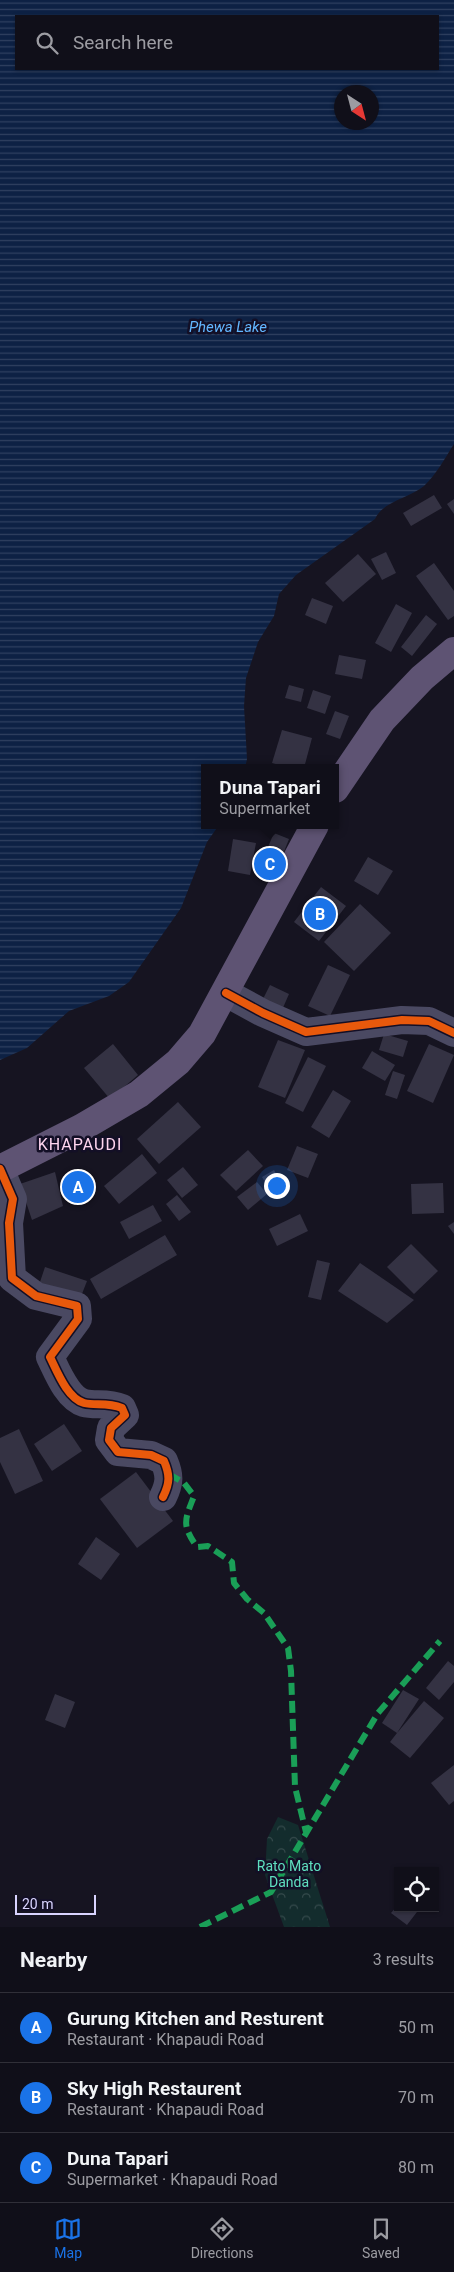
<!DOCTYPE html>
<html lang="en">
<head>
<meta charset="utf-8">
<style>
  :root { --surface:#100f19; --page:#191822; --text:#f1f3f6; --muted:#9c9ca2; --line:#302f38; --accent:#1a73e8 }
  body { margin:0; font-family:Roboto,sans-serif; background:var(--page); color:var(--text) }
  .controls { position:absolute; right:15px; bottom:15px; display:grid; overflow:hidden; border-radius:0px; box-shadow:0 1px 4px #0004 }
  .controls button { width:45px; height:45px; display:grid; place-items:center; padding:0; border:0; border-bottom:1px solid var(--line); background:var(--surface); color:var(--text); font:25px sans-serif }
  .compass { position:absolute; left:334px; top:85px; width:45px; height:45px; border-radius:50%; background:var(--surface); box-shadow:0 1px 4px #0004; rotate:144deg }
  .scale { position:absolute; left:15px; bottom:12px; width:81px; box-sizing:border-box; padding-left:5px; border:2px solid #d9d4ff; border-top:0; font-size:14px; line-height:18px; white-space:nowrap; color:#d9d4ff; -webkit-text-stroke:4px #130f26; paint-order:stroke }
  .you { position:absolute; left:276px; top:1185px; width:18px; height:18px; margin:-12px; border:4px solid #fff; border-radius:50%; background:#1a73e8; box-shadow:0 0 0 8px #1a73e833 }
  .badge { display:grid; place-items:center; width:32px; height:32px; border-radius:50%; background:var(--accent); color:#fff; font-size:16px; font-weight:700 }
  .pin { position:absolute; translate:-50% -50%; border:2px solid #fff; box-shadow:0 1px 5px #0006 }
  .popup { position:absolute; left:201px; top:764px; width:138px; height:65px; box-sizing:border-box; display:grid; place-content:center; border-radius:0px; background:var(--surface); filter:drop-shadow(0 1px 4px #0005); font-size:16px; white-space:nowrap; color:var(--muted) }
  .popup b { font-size:19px; color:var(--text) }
  .popup::after { content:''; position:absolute; left:50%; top:100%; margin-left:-10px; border:10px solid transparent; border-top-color:var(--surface) }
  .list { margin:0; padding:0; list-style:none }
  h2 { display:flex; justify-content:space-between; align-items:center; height:65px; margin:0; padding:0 20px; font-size:21px }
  h2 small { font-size:16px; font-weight:400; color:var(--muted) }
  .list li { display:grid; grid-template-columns:32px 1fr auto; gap:15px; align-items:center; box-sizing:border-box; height:70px; padding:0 20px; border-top:1px solid var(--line) }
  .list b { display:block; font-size:19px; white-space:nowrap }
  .list p { margin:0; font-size:16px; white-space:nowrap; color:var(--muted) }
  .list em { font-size:16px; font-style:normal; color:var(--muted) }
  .icon { flex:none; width:28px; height:28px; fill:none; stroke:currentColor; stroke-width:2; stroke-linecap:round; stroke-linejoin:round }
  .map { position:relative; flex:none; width:454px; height:1927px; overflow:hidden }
  .search { position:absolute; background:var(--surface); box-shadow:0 1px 4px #0004; left:15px; right:15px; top:15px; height:55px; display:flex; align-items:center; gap:12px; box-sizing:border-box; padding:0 18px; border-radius:0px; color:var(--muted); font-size:19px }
  .sheet { height:275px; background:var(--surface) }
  nav { display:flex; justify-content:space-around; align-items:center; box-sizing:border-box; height:70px; border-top:1px solid var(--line); background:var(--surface); font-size:14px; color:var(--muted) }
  nav a { display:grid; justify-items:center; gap:2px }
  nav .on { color:var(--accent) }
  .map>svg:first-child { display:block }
  .forest { fill:url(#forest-crowns) }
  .water { fill:url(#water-rules); fill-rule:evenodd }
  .building { fill:#343243 }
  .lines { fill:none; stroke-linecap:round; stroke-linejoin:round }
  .minor { stroke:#4a4962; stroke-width:28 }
  .major { stroke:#5e5373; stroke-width:28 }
  .quiet { stroke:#1a9f57; stroke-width:6; stroke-dasharray:12 6; stroke-linecap:butt }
  .cycleway-casing { stroke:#130f26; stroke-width:11 }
  .cycleway { stroke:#e8590c; stroke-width:8 }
  .labels { text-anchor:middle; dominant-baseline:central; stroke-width:5; stroke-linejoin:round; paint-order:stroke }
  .park-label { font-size:14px; fill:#5fe0c0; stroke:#130f26 }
  .water-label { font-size:15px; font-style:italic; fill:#62b6ff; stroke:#130f26 }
  .quarter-label { font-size:16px; letter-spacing:1px; fill:#ffd6f0; stroke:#130f26 }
</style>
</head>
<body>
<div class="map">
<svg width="454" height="1927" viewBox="0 0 454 1927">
  <defs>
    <pattern id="forest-crowns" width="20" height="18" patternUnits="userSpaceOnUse" patternTransform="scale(1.25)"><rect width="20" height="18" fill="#132c2d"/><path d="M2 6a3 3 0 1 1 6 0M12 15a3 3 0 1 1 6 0" fill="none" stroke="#354a4c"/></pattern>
    <pattern id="water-rules" width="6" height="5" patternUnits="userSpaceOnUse" patternTransform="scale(1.25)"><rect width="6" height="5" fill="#0d2144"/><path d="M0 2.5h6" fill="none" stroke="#304060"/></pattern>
  </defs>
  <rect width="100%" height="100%" fill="#161421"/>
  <polygon class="forest" points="278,1817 298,1825 330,1927 284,1927 265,1875 267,1839"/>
  <path class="water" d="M0,0H454V444C445,458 436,475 424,486C410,498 383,501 375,519L296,575L279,594L274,616L258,642L246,678L244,706L247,759L245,768H205V825H219L207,842L181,908L129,982L109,996L69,1011L27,1048L0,1060ZM16,16H438V69H16ZM342,92H372V122H342Z"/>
  <g class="building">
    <polygon points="434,495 442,508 411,526 403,513"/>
    <polygon points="454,499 454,514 447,504"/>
    <polygon points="386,552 396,573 382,580 371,559"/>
    <polygon points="358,554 376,574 343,602 325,583"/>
    <polygon points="434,563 454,591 454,616 448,620 416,576"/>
    <polygon points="312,598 333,606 326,624 305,615"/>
    <polygon points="396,604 412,613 391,652 375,643"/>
    <polygon points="426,615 437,624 412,656 401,647"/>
    <polygon points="339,655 366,660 362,679 335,674"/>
    <polygon points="289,685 304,689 301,702 285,698"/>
    <polygon points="313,690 331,696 325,714 307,708"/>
    <polygon points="335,711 349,716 340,739 326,734"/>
    <polygon points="282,730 312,738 304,768 290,768 272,763"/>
    <polygon points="274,833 289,839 274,877 258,870"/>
    <polygon points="233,839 256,843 250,875 228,871"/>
    <polygon points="368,857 393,871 378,895 354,881"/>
    <polygon points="321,887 346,906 319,941 294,922"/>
    <polygon points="360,904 391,933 354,971 324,942"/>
    <polygon points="328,965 350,975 330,1016 308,1006"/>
    <polygon points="270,985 289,994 282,1010 262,1001"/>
    <polygon points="384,1034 408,1041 403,1057 379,1050"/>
    <polygon points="278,1040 305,1050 285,1098 258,1087"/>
    <polygon points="113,1044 138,1075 110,1099 84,1068"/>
    <polygon points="429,1044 454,1055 433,1103 407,1091"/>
    <polygon points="372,1051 395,1065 385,1081 362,1068"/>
    <polygon points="308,1057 326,1066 303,1112 285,1103"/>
    <polygon points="393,1071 405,1075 397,1099 385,1095"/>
    <polygon points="333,1090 351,1101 329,1138 311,1127"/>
    <polygon points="178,1102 201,1127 159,1164 137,1139"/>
    <polygon points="297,1146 318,1154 308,1178 287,1170"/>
    <polygon points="248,1150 263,1166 236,1191 220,1175"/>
    <polygon points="142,1154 157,1173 119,1204 104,1186"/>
    <polygon points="183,1167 198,1185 182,1198 167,1180"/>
    <polygon points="274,1170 278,1177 266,1184 262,1177"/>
    <polygon points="55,1172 63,1206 32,1220 20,1184"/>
    <polygon points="257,1182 267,1194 248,1210 237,1197"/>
    <polygon points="443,1183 444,1213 412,1214 411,1184"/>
    <polygon points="177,1195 191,1212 179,1221 166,1204"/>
    <polygon points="153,1205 162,1221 129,1239 120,1222"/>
    <polygon points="300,1214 308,1231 277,1246 269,1229"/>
    <polygon points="454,1222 454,1234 448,1226"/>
    <polygon points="165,1235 177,1255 101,1299 90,1279"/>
    <polygon points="411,1244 438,1271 414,1294 387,1267"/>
    <polygon points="317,1260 330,1263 321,1300 308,1297"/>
    <polygon points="360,1263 414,1300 387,1323 338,1291"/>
    <polygon points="45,1267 87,1281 80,1299 39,1285"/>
    <polygon points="64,1424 82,1451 52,1471 34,1444"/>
    <polygon points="19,1429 43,1481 15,1494 0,1462 0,1438"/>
    <polygon points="136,1472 173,1521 137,1548 100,1499"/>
    <polygon points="96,1537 120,1554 101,1580 78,1564"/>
    <polygon points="448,1661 454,1666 454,1682 439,1700 426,1688"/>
    <polygon points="403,1690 419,1699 397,1733 424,1701 444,1718 410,1758 390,1742 397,1733 382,1723"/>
    <polygon points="55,1694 75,1702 65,1728 45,1720"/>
    <polygon points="454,1765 454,1801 449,1805 431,1783"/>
    <polygon points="398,1905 398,1908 420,1908 407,1925 391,1913"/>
  </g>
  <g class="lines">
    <g class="minor">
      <polyline points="226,993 263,1013 306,1032 402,1020 429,1021 454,1033"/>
      <path d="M0,1169L13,1199L9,1223L12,1278L36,1296L77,1306L78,1319L50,1357C57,1371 67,1398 84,1403C95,1406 107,1402 122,1408L125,1415L111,1428L109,1440L118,1452L151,1455L164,1461C170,1475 170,1483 163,1497"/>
    </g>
    <g class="major">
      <polyline points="335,789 382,720 422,678 454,651"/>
      <polyline points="0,1169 81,1128 139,1094 178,1062 202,1034 315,825"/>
    </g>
    <g class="quiet">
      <path d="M169,1474L184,1483L194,1496C185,1520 181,1524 197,1547L208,1546L232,1562L234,1583L247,1599L264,1613L288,1648L291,1671L295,1787L306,1832"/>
      <polyline points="200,1927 271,1892 378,1713 440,1641"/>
    </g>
    <g class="cycleway-casing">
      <g id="cycleway">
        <polyline points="226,993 263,1013 306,1032 402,1020 429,1021 454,1033"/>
        <path d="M0,1169L13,1199L9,1223L12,1278L36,1296L77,1306L78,1319L50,1357C57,1371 67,1398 84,1403C95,1406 107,1402 122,1408L125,1415L111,1428L109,1440L118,1452L151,1455L164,1461C170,1475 170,1483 163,1497"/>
      </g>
    </g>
    <use href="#cycleway" class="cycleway"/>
  </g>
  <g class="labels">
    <g class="park-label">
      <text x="289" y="1866">Rato Mato<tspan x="289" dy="16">Danda</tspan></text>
    </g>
    <g class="water-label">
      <text x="228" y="327">Phewa Lake</text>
    </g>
    <g class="quarter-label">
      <text x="80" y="1144">KHAPAUDI</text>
    </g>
  </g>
</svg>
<div class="controls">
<button><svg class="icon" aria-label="locate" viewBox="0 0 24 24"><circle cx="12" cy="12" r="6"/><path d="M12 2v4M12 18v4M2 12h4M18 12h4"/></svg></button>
</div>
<svg class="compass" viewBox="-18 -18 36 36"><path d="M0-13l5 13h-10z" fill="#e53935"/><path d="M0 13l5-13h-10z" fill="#9c9ca2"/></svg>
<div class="scale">20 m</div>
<div class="you"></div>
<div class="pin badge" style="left:78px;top:1187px">A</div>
<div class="pin badge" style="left:320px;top:914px">B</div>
<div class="pin badge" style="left:270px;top:864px">C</div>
<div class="popup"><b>Duna Tapari</b>Supermarket</div>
<div class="search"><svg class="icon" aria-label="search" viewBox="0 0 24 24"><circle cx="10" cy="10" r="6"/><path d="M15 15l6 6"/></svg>Search here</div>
</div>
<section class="sheet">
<h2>Nearby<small>3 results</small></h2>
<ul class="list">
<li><span class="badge">A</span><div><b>Gurung Kitchen and Resturent</b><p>Restaurant · Khapaudi Road</p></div><em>50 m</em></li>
<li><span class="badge">B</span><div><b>Sky High Restaurent</b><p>Restaurant · Khapaudi Road</p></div><em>70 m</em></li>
<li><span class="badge">C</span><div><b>Duna Tapari</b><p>Supermarket · Khapaudi Road</p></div><em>80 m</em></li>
</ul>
</section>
<nav>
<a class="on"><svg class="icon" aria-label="map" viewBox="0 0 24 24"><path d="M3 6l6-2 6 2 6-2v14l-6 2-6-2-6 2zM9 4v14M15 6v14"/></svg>Map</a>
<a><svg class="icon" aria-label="directions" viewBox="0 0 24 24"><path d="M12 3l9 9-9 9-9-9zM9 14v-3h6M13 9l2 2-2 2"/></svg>Directions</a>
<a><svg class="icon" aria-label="saved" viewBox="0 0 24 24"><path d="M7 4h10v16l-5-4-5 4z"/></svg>Saved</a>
</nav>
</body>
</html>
